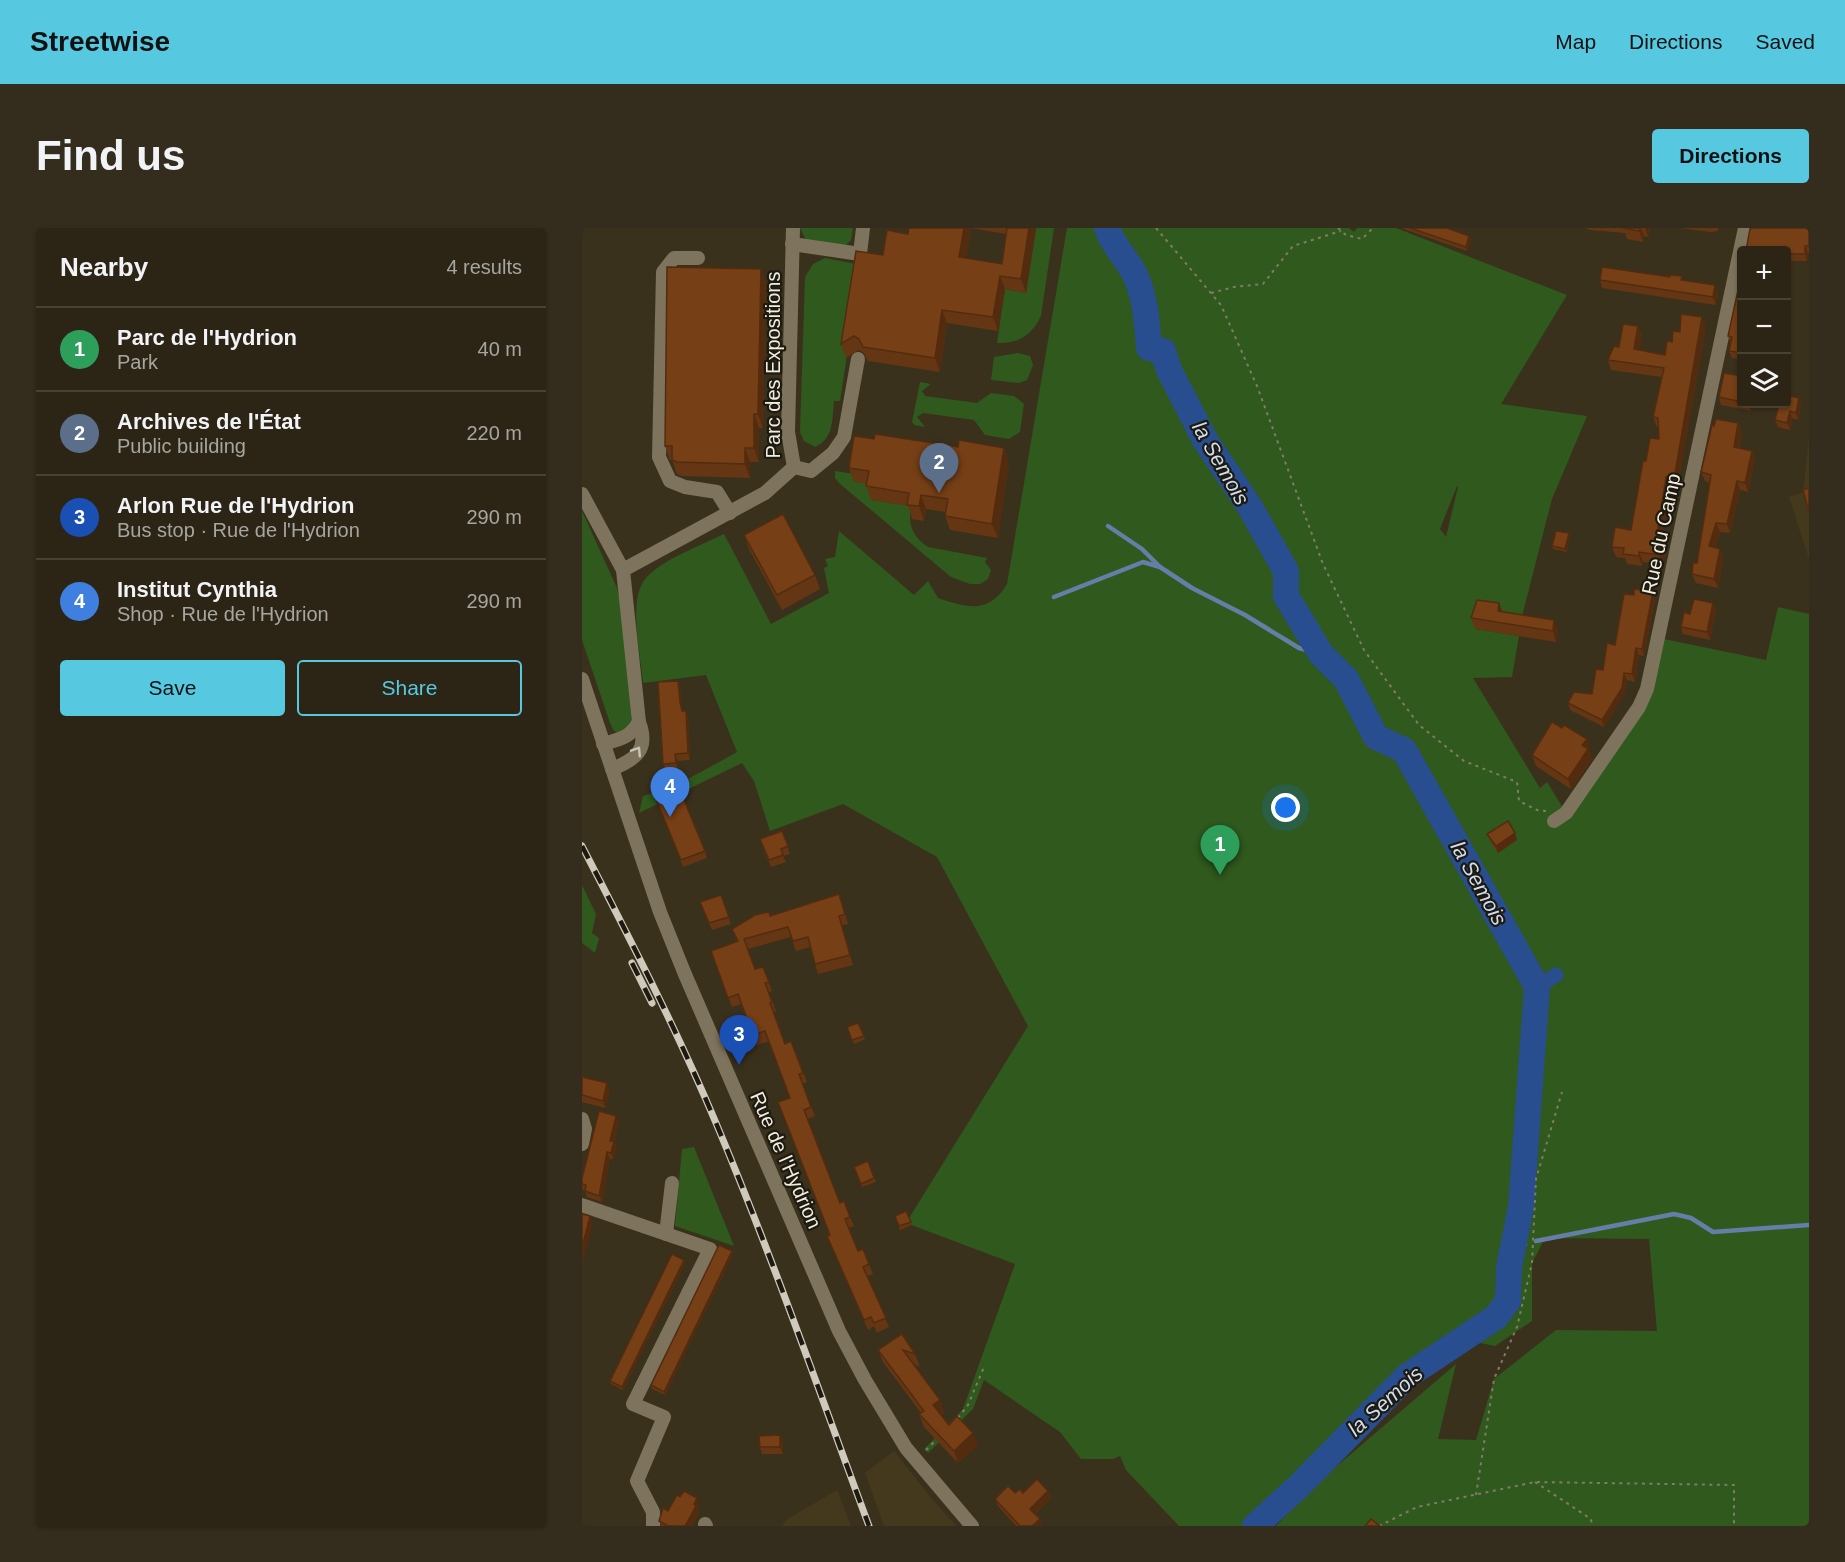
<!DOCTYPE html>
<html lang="en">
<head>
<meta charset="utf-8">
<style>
  :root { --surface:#2c2515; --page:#342d1e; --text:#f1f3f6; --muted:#a6a5a0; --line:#484234; --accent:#56c9e1 }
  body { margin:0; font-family:Helvetica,sans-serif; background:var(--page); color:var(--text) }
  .controls { position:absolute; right:18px; top:18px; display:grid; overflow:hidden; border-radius:6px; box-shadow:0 2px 4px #0004 }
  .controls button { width:54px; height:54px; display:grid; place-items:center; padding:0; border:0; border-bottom:2px solid var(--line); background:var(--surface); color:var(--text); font:30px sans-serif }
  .you { position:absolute; left:704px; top:580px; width:21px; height:21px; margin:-15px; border:4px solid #fff; border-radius:50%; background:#1a73e8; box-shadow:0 0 0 9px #1a73e833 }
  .badge { display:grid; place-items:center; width:39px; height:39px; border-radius:50%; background:var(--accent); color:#fff; font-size:20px; font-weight:700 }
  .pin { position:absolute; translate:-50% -50px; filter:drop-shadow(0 2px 3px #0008) }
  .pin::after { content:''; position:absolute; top:32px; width:21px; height:18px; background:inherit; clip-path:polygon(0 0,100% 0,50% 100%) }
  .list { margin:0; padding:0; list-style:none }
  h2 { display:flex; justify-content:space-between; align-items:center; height:78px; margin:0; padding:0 24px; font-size:26px }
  h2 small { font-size:20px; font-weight:400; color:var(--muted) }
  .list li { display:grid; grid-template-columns:39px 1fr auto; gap:18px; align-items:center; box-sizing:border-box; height:84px; padding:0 24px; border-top:2px solid var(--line) }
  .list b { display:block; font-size:22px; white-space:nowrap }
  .list p { margin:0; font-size:20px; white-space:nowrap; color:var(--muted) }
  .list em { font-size:20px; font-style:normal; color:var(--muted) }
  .actions { display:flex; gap:12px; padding:18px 24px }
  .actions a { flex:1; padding:14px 0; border:2px solid var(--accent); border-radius:6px; text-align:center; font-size:21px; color:var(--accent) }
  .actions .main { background:var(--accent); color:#111 }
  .icon { flex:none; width:33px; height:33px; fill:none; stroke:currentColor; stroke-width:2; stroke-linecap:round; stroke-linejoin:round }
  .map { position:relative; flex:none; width:1227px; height:1298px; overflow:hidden; border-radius:6px }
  header { display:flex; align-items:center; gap:36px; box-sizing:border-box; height:84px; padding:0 30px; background:var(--accent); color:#111 }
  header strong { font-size:28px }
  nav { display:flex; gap:33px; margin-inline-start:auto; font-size:21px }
  .intro { display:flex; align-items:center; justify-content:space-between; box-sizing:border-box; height:144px; padding:0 36px }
  h1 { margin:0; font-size:42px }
  .button { padding:15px 27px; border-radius:6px; background:var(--accent); color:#111; font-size:21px; font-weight:700 }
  main { display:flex; gap:36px; padding:0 36px }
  aside { flex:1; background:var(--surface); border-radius:6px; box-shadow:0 2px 4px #0004 }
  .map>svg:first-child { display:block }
  .built { fill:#45391d }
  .green { fill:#2f591d; fill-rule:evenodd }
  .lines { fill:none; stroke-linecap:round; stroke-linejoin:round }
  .stream { stroke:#657ea8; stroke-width:4.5 }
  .canal { stroke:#294e90; stroke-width:15 }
  .river { stroke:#294e90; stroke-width:26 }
  .path { stroke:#827b69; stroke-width:2; stroke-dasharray:3 4.5; stroke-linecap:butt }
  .minor { stroke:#7e745d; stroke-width:14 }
  .rail-casing { stroke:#d0cabc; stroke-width:7 }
  .rail { stroke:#1d1a10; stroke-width:4.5; stroke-dasharray:14; stroke-linecap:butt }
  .wall { fill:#653613 }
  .shaded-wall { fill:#532c0f }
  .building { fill:#763f16; stroke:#532c0f; stroke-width:1.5 }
  .oneway { stroke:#c9c3b2 }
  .labels { text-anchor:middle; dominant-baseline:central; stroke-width:4.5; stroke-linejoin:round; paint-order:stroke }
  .street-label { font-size:20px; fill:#f2ede0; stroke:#1d1a10 }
  .water-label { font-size:21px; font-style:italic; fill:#d0dcef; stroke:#1d1a10 }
</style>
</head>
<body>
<header>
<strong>Streetwise</strong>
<nav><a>Map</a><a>Directions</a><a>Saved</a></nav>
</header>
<div class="intro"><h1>Find us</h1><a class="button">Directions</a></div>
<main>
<aside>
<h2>Nearby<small>4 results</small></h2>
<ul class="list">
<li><span class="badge" style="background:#2e9e5b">1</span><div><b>Parc de l'Hydrion</b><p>Park</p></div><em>40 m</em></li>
<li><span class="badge" style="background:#5c6f8a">2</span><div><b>Archives de l'État</b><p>Public building</p></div><em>220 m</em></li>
<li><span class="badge" style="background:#1a4fb4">3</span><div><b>Arlon Rue de l'Hydrion</b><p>Bus stop · Rue de l'Hydrion</p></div><em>290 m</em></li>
<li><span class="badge" style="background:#3f7fe0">4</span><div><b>Institut Cynthia</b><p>Shop · Rue de l'Hydrion</p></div><em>290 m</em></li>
</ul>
<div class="actions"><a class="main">Save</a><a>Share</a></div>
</aside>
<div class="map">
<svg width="1227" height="1298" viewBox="0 0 1227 1298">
  <rect width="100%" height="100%" fill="#3a311c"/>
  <g class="built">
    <polygon points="1227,210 1227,331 1207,269 1221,264"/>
    <polygon points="312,1223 349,1270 374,1298 302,1298 283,1245"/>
    <polygon points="255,1262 269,1298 200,1298 204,1292"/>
  </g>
  <g class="green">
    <polygon points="218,0 271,0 269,12 263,18 224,12"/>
    <path d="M454,0H472L459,88C450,107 436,116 415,115L423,61L444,65Z"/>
    <path d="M485,0H767L772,4L775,0H814L985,67L919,176L1005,188L970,271L938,396L893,401L937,408L930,449L891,450L958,560L965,554L984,585L1057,479L1077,410L1184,432L1196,379L1227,386V1298H694L728,1261L874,1136L856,1211L894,1212L912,1151L974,1102L1075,1103L1067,1011L963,1010L950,1035V1093L913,1118L888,1113L846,1139L681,1298H597L544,1242L538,1228L531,1231H499L478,1204L402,1152L391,1181L346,1225L342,1221L381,1181L433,1036L324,995L446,798L355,629L261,576L188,603L172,553L160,535L57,585L61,568C96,559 124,541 155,524L124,447L61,455C59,428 45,371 64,350C79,332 120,317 142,306L189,396L247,365L242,340L246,338L243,331L253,329L257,303L332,367L346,353L356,370C386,380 407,386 425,356ZM875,258L876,259L864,309L858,301Z"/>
    <path d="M243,30L279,37L258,173H252C250,192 252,210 233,219L222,213L218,204L223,49L231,36Z"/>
    <polygon points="436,125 448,128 451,137 445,152 437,155 409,152 412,129"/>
    <polygon points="338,154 349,156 340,163 343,168 395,175 409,165 432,168 442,176 438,204 427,211 403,207 392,192 341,185 335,189 343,199 332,197 330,194"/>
    <path d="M253,243L273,246L292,257L290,272L329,278C326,297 330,308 346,319L405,330L403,334L409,342L406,351L398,356H388L369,349L257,255L253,250Z"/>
    <polygon points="0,283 35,360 39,379 50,494 40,506 32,503 28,495 0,412"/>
    <polygon points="0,657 14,686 10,705 17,710 13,725 0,715"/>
    <polygon points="112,919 152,1018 93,998 100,921"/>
  </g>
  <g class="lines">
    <g class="stream">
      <polyline points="526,298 560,321 578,339"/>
      <polyline points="472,369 561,334 578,339 610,360 663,387 717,420 739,426"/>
      <polyline points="954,1013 1092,986 1109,990 1131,1004 1227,997"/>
      <polyline points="931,1018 943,1016"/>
    </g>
    <polyline class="canal" points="955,759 974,747"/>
    <path class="river" d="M525,0C531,19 546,31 554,49C564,72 565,96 567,120L581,123L587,142L623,212L668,279L704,343V368L739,426L764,451L794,509L822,522L955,759L939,979L927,1039L926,1073L914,1089L825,1148L717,1258L673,1298"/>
    <g class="path">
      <polyline points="574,0 639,77 675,158 741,336 782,422 837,497 882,533 935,554 937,573 955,582 964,583"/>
      <polyline points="756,0 764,7 780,11 791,0"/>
      <polyline points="311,6 312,0"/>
      <polyline points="629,65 652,59 681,56 711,18 759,3"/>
      <polyline points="376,1190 386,1177 402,1139"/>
      <polyline points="344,1222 355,1211"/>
      <polyline points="953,1254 1009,1291 1010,1298"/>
      <polyline points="894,1267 912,1151 935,1099 950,1035 954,951 980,864"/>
      <polyline points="797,1298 835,1279 953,1254 1152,1257 1152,1298"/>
    </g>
    <g class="minor">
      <polyline points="211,0 206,204 212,239"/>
      <polyline points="210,16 278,26 281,0"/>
      <polyline points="116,30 92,30 81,44 77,229 88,253 103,259 135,264 148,285"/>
      <polyline points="212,239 229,243 251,225 262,209 276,131"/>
      <path d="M0,266L41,342L57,494C67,521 55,531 30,541"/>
      <polyline points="41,342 183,265 212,239"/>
      <polyline points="0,451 78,684 102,744 257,1103 283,1152 324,1220 390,1298"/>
      <path d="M21,516C38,511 48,510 57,494"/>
      <polyline points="972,593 984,585 1057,479 1065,461 1163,0"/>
      <polyline points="0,891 3,901 0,916"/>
      <polyline points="0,977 128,1021 51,1176 82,1189 55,1253 71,1284 71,1298"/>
      <polyline points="84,1006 90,955"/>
      <polyline points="123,1296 124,1298"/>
    </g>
    <g class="rail-casing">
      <g id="rail">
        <path d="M0,618C47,709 94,800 134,895C190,1028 237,1163 287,1298"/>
        <polyline points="50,735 70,775"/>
      </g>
    </g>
    <use href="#rail" class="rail"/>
  </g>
  <g class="wall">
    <polygon points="327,0 389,0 384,30 420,36 424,6 389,0 454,0 444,65 423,61 416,103 365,95 358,144 286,133 282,125 277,122 264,130 259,116 301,27 326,6"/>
    <polygon points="819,0 865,0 887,8 889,11 885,23"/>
    <polygon points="1003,0 1068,0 1066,9 1062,8 1061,14 1045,11 1043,5 1008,2"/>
    <polygon points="1098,0 1136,0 1136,3 1129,4"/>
    <polygon points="1227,0 1227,25 1226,25 1225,33 1204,33 1204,22"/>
    <polygon points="1160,44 1160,132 1150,130 1147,123 1149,115 1146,108"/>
    <polygon points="1018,52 1101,52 1136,65 1134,77 1020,60"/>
    <polygon points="184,55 181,200 177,200 177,234 168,234 168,250 100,248 95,246 90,232 88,232 83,218"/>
    <polygon points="1056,98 1060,108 1057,122 1083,127 1090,114 1098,104 1124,99 1095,261 1088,259 1081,302 1085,312 1081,337 1061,334 1060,338 1045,336 1043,330 1034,329 1030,319 1049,302 1064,233 1077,211 1076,199 1075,199 1071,189 1080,149 1029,142 1026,132"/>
    <polygon points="1160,148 1160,176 1170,176 1169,183 1139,177 1137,169"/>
    <polygon points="1217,170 1219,177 1216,192 1210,190 1208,202 1196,199 1193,192 1204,176"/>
    <polygon points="1156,195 1160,205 1157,220 1170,223 1173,232 1166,264 1158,262 1148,305 1138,304 1133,320 1138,321 1141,330 1136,360 1114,355 1110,346 1115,335 1128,255 1123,253 1119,244"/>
    <polygon points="427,234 416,310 368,302 363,288 363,284 344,281 342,293 330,291 326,278 289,272 284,258 285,256 272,254 267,240"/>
    <polygon points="162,307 233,347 238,361 200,382 167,321"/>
    <polygon points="988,309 985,324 971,321 970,318"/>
    <polygon points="1073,371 1062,428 1057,427 1053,454 1045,452 1042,467 1022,499 988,482 986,475 1010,466 1033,417"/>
    <polygon points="917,375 920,384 976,402 974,414 893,401 889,390"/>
    <polygon points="1131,375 1134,382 1128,412 1101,406 1099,399 1108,386"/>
    <polygon points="96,453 98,460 100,481 101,483 104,483 106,490 108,532 96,533 96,542 84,543 81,536"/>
    <polygon points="1008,522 1007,523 1010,531 989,561 954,538 950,527"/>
    <polygon points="74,571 123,623 125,630 101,639"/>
    <polygon points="200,603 208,626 201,628 204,634 189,639 180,618"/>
    <polygon points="933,605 935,612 916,625 908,613 905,606"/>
    <polygon points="257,666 266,696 260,697 271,737 236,746 228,719 214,723 209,709 166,721 173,741 181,739 190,763 187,764 194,783 192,784 203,816 209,813 225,854 220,856 233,888 225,891 258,975 268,989 272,998 267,1000 276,1023 281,1021 291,1046 285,1048 307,1099 295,1105 292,1098 286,1102 249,1017 245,1008 248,1007 208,870 187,813 175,817 160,776 150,779 129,723 155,714 150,701"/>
    <polygon points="139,667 149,696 130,702 121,681"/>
    <polygon points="276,795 283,811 272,816 265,799"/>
    <polygon points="0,849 25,855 28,862 23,880 0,874"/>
    <polygon points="37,894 32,913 35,920 31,931 28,931 20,974 5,969 3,963 1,962 0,959 0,950"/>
    <polygon points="286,933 294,954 280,959 272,939"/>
    <polygon points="324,983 330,997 318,1002 313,988"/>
    <polygon points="151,1026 83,1167 70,1161 69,1157"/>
    <polygon points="103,1035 41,1162 29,1156 28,1153"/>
    <polygon points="320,1106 333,1126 338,1139 332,1136 358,1172 362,1185 359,1187 367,1197 396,1217 376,1235 342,1199 337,1186 339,1185 301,1134 296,1122"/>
    <polygon points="201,1214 201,1226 180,1226 178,1219"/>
    <polygon points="466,1263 469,1270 453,1286 460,1298 434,1298 416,1278 413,1271 433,1265"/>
    <polygon points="117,1278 115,1281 117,1285 110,1298 79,1298 77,1293 86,1283"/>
  </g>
  <g class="shaded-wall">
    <polygon points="382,0 389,0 382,43 377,29"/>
    <polygon points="447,0 454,0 444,65 439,51"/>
    <polygon points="1058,0 1059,0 1062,8 1061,14 1057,3"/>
    <polygon points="1063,0 1068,0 1066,9"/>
    <polygon points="887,8 889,11 885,23 884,19"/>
    <polygon points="1223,18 1226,25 1225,33 1223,26"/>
    <polygon points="179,41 184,55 181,200 176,186"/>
    <polygon points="418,48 423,61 416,103 411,89"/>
    <polygon points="1133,57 1136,65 1134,77 1131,69"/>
    <polygon points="360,82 365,95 358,144 353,130"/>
    <polygon points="1120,89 1124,99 1095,261 1092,251"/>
    <polygon points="1056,98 1060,108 1056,131 1052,121"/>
    <polygon points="1217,170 1219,177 1216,192 1214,185"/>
    <polygon points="1166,176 1170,176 1169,183"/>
    <polygon points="1208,183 1210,190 1208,202 1205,195"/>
    <polygon points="172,186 177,200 177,234 172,220"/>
    <polygon points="1156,195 1160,205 1155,228 1152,219"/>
    <polygon points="163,220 168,234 168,250 163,236"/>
    <polygon points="422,220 427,234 416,310 410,296"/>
    <polygon points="1170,223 1173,232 1166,264 1163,255"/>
    <polygon points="1084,249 1088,259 1080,311 1076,301"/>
    <polygon points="1155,253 1158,262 1148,305 1145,296"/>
    <polygon points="339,267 344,281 342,293 337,278"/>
    <polygon points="1134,295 1138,304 1130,327 1127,318"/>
    <polygon points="1081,302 1085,312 1081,337 1077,327"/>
    <polygon points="987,305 988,309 985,324 983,321"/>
    <polygon points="1138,321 1141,330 1136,360 1132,351"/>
    <polygon points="1057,324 1061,334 1060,338 1057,328"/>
    <polygon points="1071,363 1073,371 1062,428 1060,421"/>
    <polygon points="917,375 921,385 916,383"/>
    <polygon points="1131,375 1134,382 1128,412 1125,404"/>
    <polygon points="972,392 976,402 974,414 971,403"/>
    <polygon points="1054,420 1057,427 1053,454 1050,446"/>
    <polygon points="1042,445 1045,452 1042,467 1022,499 1020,492"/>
    <polygon points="96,453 98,460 100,481 103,490 98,474"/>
    <polygon points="104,483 106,490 108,532 106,525"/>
    <polygon points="1005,511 1008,522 1007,523 1010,531 989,561 986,551 1000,517"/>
    <polygon points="93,526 96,533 96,542 94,535"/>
    <polygon points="933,605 935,612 916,625 914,618"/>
    <polygon points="25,855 28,862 23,880 21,873"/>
    <polygon points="34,888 37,894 30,919 28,913"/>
    <polygon points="32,913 35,920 31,931 29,925"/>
    <polygon points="25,924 28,931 20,974 17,968"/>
    <polygon points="8,988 11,995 0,1037 0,1020"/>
    <polygon points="150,1023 151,1026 83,1167 82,1164"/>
    <polygon points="102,1032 103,1035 41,1162 40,1159"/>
    <polygon points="358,1172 362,1185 355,1190 351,1177"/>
    <polygon points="391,1205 396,1217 376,1235 372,1223"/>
    <polygon points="198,1207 201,1214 201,1226 198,1219"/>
    <polygon points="466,1263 469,1270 450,1288 448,1281"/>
    <polygon points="115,1270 117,1278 115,1281 117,1285 110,1298 103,1298"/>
    <polygon points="458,1291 460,1298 450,1298"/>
  </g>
  <g class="building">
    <polygon points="327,0 382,0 377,29 420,36 425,0 447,0 439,51 418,48 411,89 360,82 353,130 281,119 277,111 272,108 259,116 274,23 301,27 305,2 326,6"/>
    <polygon points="828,0 865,0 887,8 884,19"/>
    <polygon points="1041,0 1058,0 1057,3"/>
    <polygon points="1170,0 1227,0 1227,18 1223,18 1223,26 1204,26 1204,22 1164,22 1168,1"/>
    <polygon points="85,39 179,41 176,186 172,186 172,220 163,220 163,236 95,234 90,232 90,218 83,218"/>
    <polygon points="1020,39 1088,49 1088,47 1100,48 1099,52 1133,57 1131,69 1018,52"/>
    <polygon points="1160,44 1160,125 1147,123 1150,109 1146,108"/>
    <polygon points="1099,86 1120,89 1092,251 1084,249 1076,301 1081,302 1077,327 1057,324 1057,328 1041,326 1042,320 1030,319 1033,299 1049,302 1061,233 1064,233 1068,210 1077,211 1076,190 1071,189 1082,140 1026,132 1032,118 1037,119 1041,96 1056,98 1052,121 1083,127 1085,113 1090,114 1091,103 1098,104"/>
    <polygon points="1142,145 1160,148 1160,174 1137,169"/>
    <polygon points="1205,167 1217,170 1214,185 1208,183 1205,195 1193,192 1197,176 1204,176"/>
    <polygon points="1134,191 1156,195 1152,219 1170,223 1163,255 1155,253 1145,296 1134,295 1127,318 1138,321 1132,351 1110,346 1111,335 1115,335 1129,247 1119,244 1130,197 1132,198"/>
    <polygon points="293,206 376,219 377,212 422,220 410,296 363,288 366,271 339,267 337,278 325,277 327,265 284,258 287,243 267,240 272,208 292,211"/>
    <polygon points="1227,260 1227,284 1221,262"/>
    <polygon points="201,286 233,347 195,367 162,307"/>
    <polygon points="974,303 987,305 983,321 970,318"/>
    <polygon points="1052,361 1071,363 1060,421 1054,420 1050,446 1042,445 1040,460 1020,492 986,475 992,464 1010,466 1014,441 1021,442 1025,415 1033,417 1042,366 1052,367"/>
    <polygon points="1112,371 1131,375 1125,404 1099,399 1102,384 1108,386"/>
    <polygon points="895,372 917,375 916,383 972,392 971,403 889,390"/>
    <polygon points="96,453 98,474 100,483 104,483 106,525 93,526 94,535 81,536 76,454"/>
    <polygon points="970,494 980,500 982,497 1005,511 1000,517 1006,521 986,551 950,527"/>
    <polygon points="98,562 123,623 99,632 74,571"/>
    <polygon points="926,593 933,605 914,618 905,606"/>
    <polygon points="200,603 206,618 199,621 201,627 187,632 178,611"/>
    <polygon points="257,666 263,686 257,688 268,727 233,736 226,709 211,713 206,699 162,711 173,741 181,739 187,754 183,755 190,774 188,775 203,816 209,813 221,845 217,846 229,879 222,882 258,975 262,973 268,989 263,991 276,1023 281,1021 287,1036 281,1039 304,1090 292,1095 289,1089 282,1092 245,1008 248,1007 196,874 208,870 183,803 171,807 156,766 146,770 129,723 156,713 150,701 173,687 187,684 188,688"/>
    <polygon points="139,667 147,689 127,695 118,674"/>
    <polygon points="276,795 282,808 270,812 265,799"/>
    <polygon points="0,849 25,855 21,873 0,867"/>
    <polygon points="17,883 34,888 28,913 32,913 29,925 25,924 17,968 3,963 4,957 0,956 0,950"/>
    <polygon points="286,933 292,950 279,956 272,939"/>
    <polygon points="324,983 329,994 317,998 313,988"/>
    <polygon points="0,986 8,988 0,1020"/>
    <polygon points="137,1017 150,1023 82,1164 69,1157"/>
    <polygon points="90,1026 102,1032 40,1159 28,1153"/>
    <polygon points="320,1106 333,1126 321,1122 358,1172 351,1177 367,1197 375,1188 391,1205 372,1223 337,1186 342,1183 296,1122"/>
    <polygon points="198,1207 198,1219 178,1219 177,1208"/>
    <polygon points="455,1251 466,1263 448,1281 458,1291 450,1298 438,1298 413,1271 426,1258 433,1265 438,1261 441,1265"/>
    <polygon points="102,1263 115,1270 112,1276 114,1278 103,1298 86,1298 77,1293 81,1280 86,1283 95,1267 98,1269"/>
    <polygon points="789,1291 798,1298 783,1298"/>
  </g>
  <defs><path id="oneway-chevron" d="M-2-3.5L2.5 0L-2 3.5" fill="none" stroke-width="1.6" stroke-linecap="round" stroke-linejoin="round" transform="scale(1.5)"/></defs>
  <use class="oneway" href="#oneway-chevron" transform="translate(55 523) rotate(-57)"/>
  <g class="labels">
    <g class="street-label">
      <text transform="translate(191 137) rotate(-90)">Parc des Expositions</text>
      <text transform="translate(1079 306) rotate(-78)">Rue du Camp</text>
      <text transform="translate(204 932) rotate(66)">Rue de l'Hydrion</text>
    </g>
    <g class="water-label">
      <text transform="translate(639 235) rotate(60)">la Semois</text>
      <text transform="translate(897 655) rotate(61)">la Semois</text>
      <text transform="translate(803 1173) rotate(-42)">la Semois</text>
    </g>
  </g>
</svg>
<div class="controls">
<button>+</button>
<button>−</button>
<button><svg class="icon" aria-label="layers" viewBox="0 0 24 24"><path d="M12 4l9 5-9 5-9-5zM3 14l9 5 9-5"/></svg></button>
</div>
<div class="you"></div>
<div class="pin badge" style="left:638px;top:647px;background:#2e9e5b">1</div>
<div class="pin badge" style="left:357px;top:265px;background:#5c6f8a">2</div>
<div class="pin badge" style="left:157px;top:837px;background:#1a4fb4">3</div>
<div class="pin badge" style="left:88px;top:589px;background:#3f7fe0">4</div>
</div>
</main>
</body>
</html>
